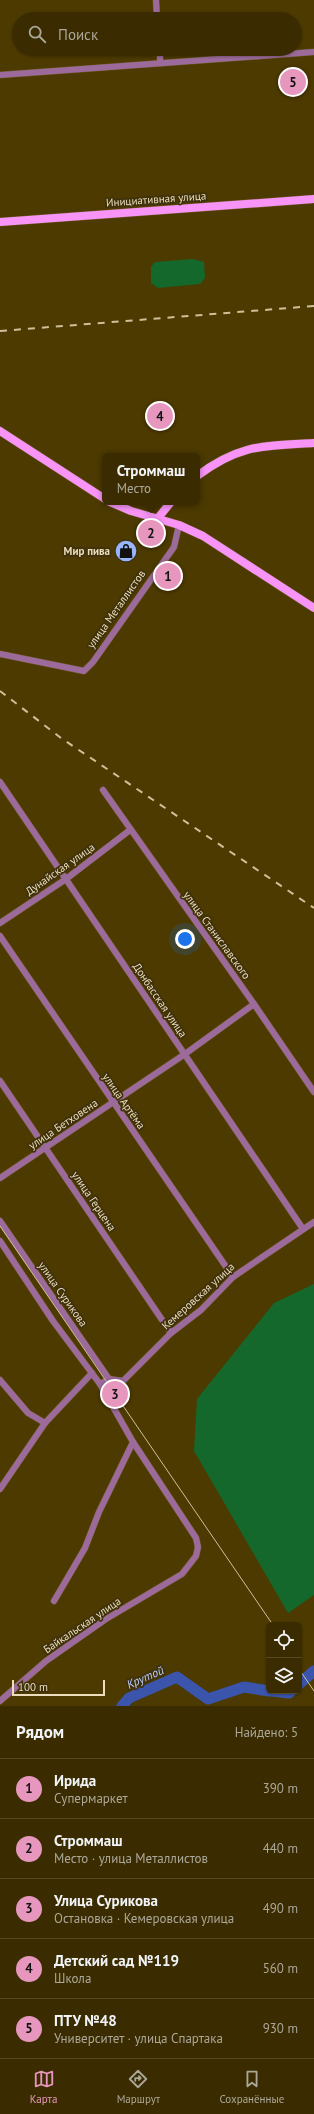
<!DOCTYPE html>
<html lang="ru">
<head>
<meta charset="utf-8">
<style>
  :root { --surface:#3a2c00; --page:#45380f; --text:#f1f3f6; --muted:#aba799; --line:#544822; --accent:#e797bd }
  body { margin:0; font-family:"PT Sans",sans-serif; background:var(--page); color:var(--text) }
  .controls { position:absolute; right:12px; bottom:12px; display:grid; overflow:hidden; border-radius:6px; box-shadow:0 1px 3px #0004 }
  .controls button { width:36px; height:36px; display:grid; place-items:center; padding:0; border:0; border-bottom:1px solid var(--line); background:var(--surface); color:var(--text); font:20px sans-serif }
  .scale { position:absolute; left:12px; bottom:10px; width:93px; box-sizing:border-box; padding-left:4px; border:2px solid #ecdebc; border-top:0; font-size:11px; line-height:14px; white-space:nowrap; color:#ecdebc; -webkit-text-stroke:3px #3f310c; paint-order:stroke }
  .you { position:absolute; left:185px; top:939px; width:14px; height:14px; margin:-10px; border:3px solid #fff; border-radius:50%; background:#1a73e8; box-shadow:0 0 0 6px #1a73e833 }
  .badge { display:grid; place-items:center; width:26px; height:26px; border-radius:50%; background:var(--accent); color:#111; font-size:13px; font-weight:700 }
  .pin { position:absolute; translate:-50% -50%; border:2px solid #fff; box-shadow:0 1px 4px #0006 }
  .popup { position:absolute; left:102px; top:453px; width:98px; height:52px; box-sizing:border-box; display:grid; place-content:center; border-radius:6px; background:var(--surface); filter:drop-shadow(0 1px 3px #0005); font-size:13px; white-space:nowrap; color:var(--muted) }
  .popup b { font-size:15px; color:var(--text) }
  .popup::after { content:''; position:absolute; left:50%; top:100%; margin-left:-8px; border:8px solid transparent; border-top-color:var(--surface) }
  .list { margin:0; padding:0; list-style:none }
  h2 { display:flex; justify-content:space-between; align-items:center; height:52px; margin:0; padding:0 16px; font-size:17px }
  h2 small { font-size:13px; font-weight:400; color:var(--muted) }
  .list li { display:grid; grid-template-columns:26px 1fr auto; gap:12px; align-items:center; box-sizing:border-box; height:60px; padding:0 16px; border-top:1px solid var(--line) }
  .list b { display:block; font-size:15px; white-space:nowrap }
  .list p { margin:0; font-size:13px; white-space:nowrap; color:var(--muted) }
  .list em { font-size:13px; font-style:normal; color:var(--muted) }
  .icon { flex:none; width:22px; height:22px; fill:none; stroke:currentColor; stroke-width:2; stroke-linecap:round; stroke-linejoin:round }
  .map { position:relative; flex:none; width:314px; height:1706px; overflow:hidden }
  .search { position:absolute; background:var(--surface); box-shadow:0 1px 3px #0004; left:12px; right:12px; top:12px; height:44px; display:flex; align-items:center; gap:10px; box-sizing:border-box; padding:0 14px; border-radius:22px; color:var(--muted); font-size:15px }
  .sheet { height:352px; background:var(--surface) }
  nav { display:flex; justify-content:space-around; align-items:center; box-sizing:border-box; height:56px; border-top:1px solid var(--line); background:var(--surface); font-size:11px; color:var(--muted) }
  nav a { display:grid; justify-items:center; gap:2px }
  nav .on { color:var(--accent) }
  .map>svg:first-child { display:block }
  .green { fill:#14682b }
  .lines { fill:none; stroke-linecap:round; stroke-linejoin:round }
  .river { stroke:#3b55ac; stroke-width:11 }
  .minor-casing { stroke:#6a5822; stroke-width:7 }
  .major-casing { stroke:#6a5822; stroke-width:9 }
  .minor { stroke:#9c6b9b; stroke-width:6 }
  .major { stroke:#f994f7; stroke-width:8 }
  .tram { stroke:#cfc09a; stroke-width:1 }
  .rail { stroke:#cfc09a; stroke-width:2; stroke-dasharray:7 7; stroke-linecap:butt }
  .labels { text-anchor:middle; dominant-baseline:central; stroke-width:3.5; stroke-linejoin:round; paint-order:stroke }
  .street-label { font-size:11px; fill:#ecdebc; stroke:#3f310c }
  .poi-label { font-size:11px; font-weight:bold; fill:#ecdebc; stroke:#3f310c; text-anchor:end }
  .water-label { font-size:12px; font-style:italic; fill:#b8cbfa; stroke:#3f310c }
</style>
</head>
<body>
<div class="map">
<svg width="314" height="1706" viewBox="0 0 314 1706">
  <rect width="100%" height="100%" fill="#4d3a00"/>
  <g class="green">
    <polygon points="193,259 204,262 205,278 200,284 158,288 151,283 151,267 155,262"/>
    <polygon points="314,1284 314,1595 288,1613 194,1451 197,1399 274,1303"/>
  </g>
  <g class="lines">
    <g class="river">
      <polyline points="299,1684 314,1671"/>
      <polyline points="272,1691 289,1693 291,1691"/>
      <polyline points="122,1706 129,1698 177,1677 208,1699 244,1687 269,1691"/>
    </g>
    <g class="minor-casing">
      <g id="minor">
        <polyline points="156,0 157,19"/>
        <polyline points="160,49 160,63"/>
        <polyline points="0,75 314,52"/>
        <polyline points="0,654 84,671 93,662 174,547 179,525"/>
        <polyline points="0,782 303,1229"/>
        <polyline points="103,790 254,1004 314,1092"/>
        <polyline points="0,923 66,879 130,830"/>
        <polyline points="0,936 233,1277"/>
        <polyline points="0,1081 171,1333"/>
        <polyline points="0,1178 185,1054 254,1004"/>
        <polyline points="0,1221 109,1379"/>
        <polyline points="0,1241 53,1321 100,1384 133,1442 196,1538 198,1547 196,1556 182,1574 106,1619 46,1661 0,1701"/>
        <polyline points="0,1380 28,1413 45,1423"/>
        <polyline points="100,1384 109,1379 123,1381 171,1333 201,1310 233,1277 314,1222"/>
        <polyline points="0,1489 45,1423 92,1373"/>
        <polyline points="54,1601 85,1548 99,1512 133,1442"/>
      </g>
    </g>
    <g class="major-casing">
      <g id="major">
        <polyline points="0,222 314,199"/>
        <polyline points="0,431 105,499"/>
        <path d="M197,476C240,444 263,446 314,443"/>
        <polyline points="110,502 131,511 179,525 203,536 314,608"/>
        <polyline points="158,518 171,502"/>
      </g>
    </g>
    <use href="#minor" class="minor"/>
    <use href="#major" class="major"/>
    <g class="tram">
      <polyline points="0,1226 273,1625"/>
      <polyline points="299,1669 314,1691"/>
    </g>
    <g class="rail">
      <polyline points="0,331 314,306"/>
      <polyline points="0,691 61,738 314,908"/>
    </g>
  </g>
  <defs>
    <g id="shop-disc" transform="scale(1.15)"><circle r="9.5" fill="#99b5fd" stroke="#3f310c"/><path d="M-5-2.5h2.3a2.7 3.5 0 0 1 5.4 0H5L5.5 6h-11ZM-1.5-2.5h3a1.5 2.3 0 0 0-3 0Z" fill="#111"/></g>
  </defs>
  <g fill-rule="evenodd">
    <use href="#shop-disc" x="126" y="551"/>
  </g>
  <g class="labels">
    <g class="street-label">
      <text transform="translate(156 199) rotate(-4)">Инициативная улица</text>
      <text transform="translate(116 609) rotate(-55)">улица Металлистов</text>
      <text transform="translate(60 869) rotate(-35)">Дунайская улица</text>
      <text transform="translate(217 935) rotate(54)">улица Станиславского</text>
      <text transform="translate(160 1000) rotate(56)">Донбасская улица</text>
      <text transform="translate(124 1101) rotate(55)">улица Артёма</text>
      <text transform="translate(63 1124) rotate(-34)">улица Бетховена</text>
      <text transform="translate(94 1201) rotate(56)">улица Герцена</text>
      <text transform="translate(63 1294) rotate(55)">улица Сурикова</text>
      <text transform="translate(198 1296) rotate(-42)">Кемеровская улица</text>
      <text transform="translate(82 1625) rotate(-34)">Байкальская улица</text>
    </g>
    <g class="poi-label">
      <text x="110" y="551">Мир пива</text>
    </g>
    <g class="water-label">
      <text transform="translate(145 1677) rotate(-24)">Крутой</text>
    </g>
  </g>
</svg>
<div class="controls">
<button><svg class="icon" aria-label="locate" viewBox="0 0 24 24"><circle cx="12" cy="12" r="6"/><path d="M12 2v4M12 18v4M2 12h4M18 12h4"/></svg></button>
<button><svg class="icon" aria-label="layers" viewBox="0 0 24 24"><path d="M12 4l9 5-9 5-9-5zM3 14l9 5 9-5"/></svg></button>
</div>
<div class="scale">100 m</div>
<div class="you"></div>
<div class="pin badge" style="left:168px;top:576px">1</div>
<div class="pin badge" style="left:151px;top:533px">2</div>
<div class="popup"><b>Строммаш</b>Место</div>
<div class="pin badge" style="left:115px;top:1394px">3</div>
<div class="pin badge" style="left:160px;top:416px">4</div>
<div class="pin badge" style="left:293px;top:82px">5</div>
<div class="search"><svg class="icon" aria-label="search" viewBox="0 0 24 24"><circle cx="10" cy="10" r="6"/><path d="M15 15l6 6"/></svg>Поиск</div>
</div>
<section class="sheet">
<h2>Рядом<small>Найдено: 5</small></h2>
<ul class="list">
<li><span class="badge">1</span><div><b>Ирида</b><p>Супермаркет</p></div><em>390 m</em></li>
<li><span class="badge">2</span><div><b>Строммаш</b><p>Место · улица Металлистов</p></div><em>440 m</em></li>
<li><span class="badge">3</span><div><b>Улица Сурикова</b><p>Остановка · Кемеровская улица</p></div><em>490 m</em></li>
<li><span class="badge">4</span><div><b>Детский сад №119</b><p>Школа</p></div><em>560 m</em></li>
<li><span class="badge">5</span><div><b>ПТУ №48</b><p>Университет · улица Спартака</p></div><em>930 m</em></li>
</ul>
</section>
<nav>
<a class="on"><svg class="icon" aria-label="map" viewBox="0 0 24 24"><path d="M3 6l6-2 6 2 6-2v14l-6 2-6-2-6 2zM9 4v14M15 6v14"/></svg>Карта</a>
<a><svg class="icon" aria-label="directions" viewBox="0 0 24 24"><path d="M12 3l9 9-9 9-9-9zM9 14v-3h6M13 9l2 2-2 2"/></svg>Маршрут</a>
<a><svg class="icon" aria-label="saved" viewBox="0 0 24 24"><path d="M7 4h10v16l-5-4-5 4z"/></svg>Сохранённые</a>
</nav>
</body>
</html>
